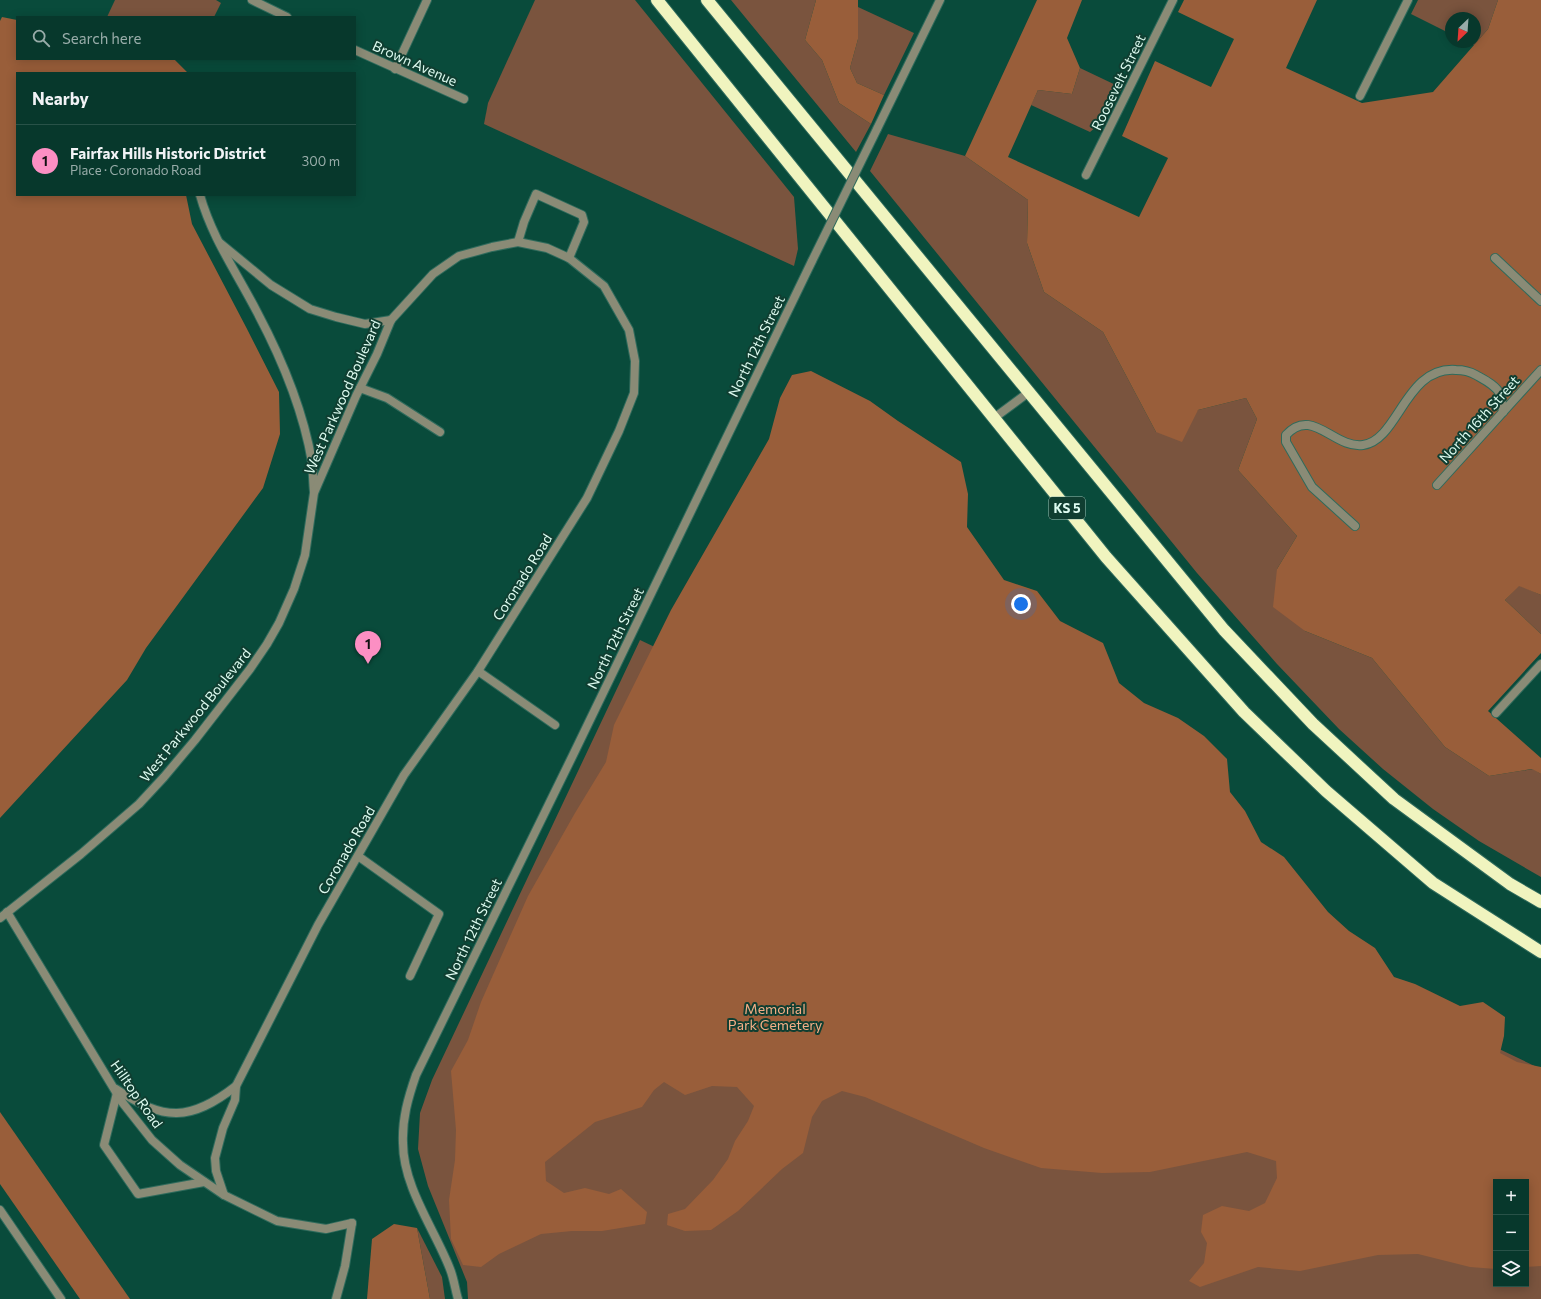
<!DOCTYPE html>
<html lang="en">
<head>
<meta charset="utf-8">
<style>
  :root { --surface:#07382c; --page:#154338; --text:#f1f3f6; --muted:#98aca9; --line:#285248; --accent:#fc8fc3 }
  body { margin:0; font-family:Commissioner,sans-serif; background:var(--page); color:var(--text) }
  .controls { position:absolute; right:12px; bottom:12px; display:grid; overflow:hidden; border-radius:0px; box-shadow:0 2px 10px #0003 }
  .controls button { width:36px; height:36px; display:grid; place-items:center; padding:0; border:0; border-bottom:1px solid var(--line); background:var(--surface); color:var(--text); font:20px sans-serif }
  .compass { position:absolute; left:1445px; top:12px; width:36px; height:36px; border-radius:50%; background:var(--surface); box-shadow:0 2px 10px #0003; rotate:205deg }
  .you { position:absolute; left:1021px; top:604px; width:14px; height:14px; margin:-10px; border:3px solid #fff; border-radius:50%; background:#1a73e8; box-shadow:0 0 0 6px #1a73e833 }
  .badge { display:grid; place-items:center; width:26px; height:26px; border-radius:50%; background:var(--accent); color:#111; font-size:13px; font-weight:700 }
  .pin { position:absolute; translate:-50% -33px; filter:drop-shadow(0 1px 2px #0008) }
  .pin::after { content:''; position:absolute; top:21px; width:14px; height:12px; background:inherit; clip-path:polygon(0 0,100% 0,50% 100%) }
  .list { margin:0; padding:0; list-style:none }
  h2 { display:flex; justify-content:space-between; align-items:center; height:52px; margin:0; padding:0 16px; font-size:17px }
  h2 small { font-size:13px; font-weight:400; color:var(--muted) }
  .list li { display:grid; grid-template-columns:26px 1fr auto; gap:12px; align-items:center; box-sizing:border-box; height:72px; padding:0 16px; border-top:1px solid var(--line) }
  .list b { display:block; font-size:15px; white-space:nowrap }
  .list p { margin:0; font-size:13px; white-space:nowrap; color:var(--muted) }
  .list em { font-size:13px; font-style:normal; color:var(--muted) }
  .icon { flex:none; width:22px; height:22px; fill:none; stroke:currentColor; stroke-width:2; stroke-linecap:round; stroke-linejoin:round }
  .map { position:relative; flex:none; width:1541px; height:1299px; overflow:hidden }
  .search { position:absolute; background:var(--surface); box-shadow:0 2px 10px #0003; left:16px; top:16px; width:340px; height:44px; display:flex; align-items:center; gap:10px; box-sizing:border-box; padding:0 14px; border-radius:0px; color:var(--muted); font-size:15px }
  .panel { position:absolute; background:var(--surface); box-shadow:0 2px 10px #0003; left:16px; top:72px; width:340px; height:124px; border-radius:0px }
  .map>svg:first-child { display:block }
  .green { fill:#7a543e; fill-rule:evenodd }
  .forest { fill:#995e3a }
  .lines { fill:none; stroke-linecap:round; stroke-linejoin:round }
  .lane-casing { stroke:#2f6b5c; stroke-width:10 }
  .street-casing { stroke:#2f6b5c; stroke-width:10 }
  .highway-casing { stroke:#2f6b5c; stroke-width:14 }
  .lane { stroke:#8a8b76; stroke-width:8 }
  .street { stroke:#8a8b76; stroke-width:8 }
  .highway { stroke:#f0f4bf; stroke-width:12 }
  .street-bridge-casing { stroke:#2f6b5c; stroke-width:10; stroke-linecap:butt }
  .street-bridge { stroke:#8a8b76; stroke-width:8 }
  .labels { text-anchor:middle; dominant-baseline:central; stroke-width:4; stroke-linejoin:round; paint-order:stroke }
  .shield { fill:#103e31; stroke:#a0c2b7; stroke-width:1 }
  .shield-label { font-size:13px; font-weight:bold; fill:#ddfbf0 }
  .street-label { font-size:14px; fill:#ddfbf0; stroke:#103e31 }
  .park-label { font-size:14px; fill:#f4af87; stroke:#103e31 }
</style>
</head>
<body>
<div class="map">
<svg width="1541" height="1299" viewBox="0 0 1541 1299">
  <rect width="100%" height="100%" fill="#094b3b"/>
  <g class="green">
    <polygon points="115,0 216,0 221,3 214,17 107,17"/>
    <polygon points="535,0 635,0 794,197 798,249 794,266 484,124 488,103"/>
    <polygon points="731,0 816,0 805,40 822,60 839,103 871,124 856,152"/>
    <polygon points="1418,0 1498,0 1488,29 1474,45 1468,42 1475,42 1475,18 1451,18 1451,34 1411,14"/>
    <polygon points="858,7 914,33 884,95 857,83 850,68 858,39"/>
    <polygon points="1080,68 1122,88 1102,122 1090,132 1031,105 1038,90 1072,94"/>
    <polygon points="888,134 965,156 1028,200 1027,243 1044,292 1103,332 1156,432 1198,410 1246,398 1257,419 1238,470 1297,536 1277,569 1305,631 1372,658 1445,747 1489,776 1533,769 1541,774 1541,877 1479,841 1433,809 1383,769 1339,729 1277,664 1197,573 870,171"/>
    <polygon points="1519,585 1541,595 1541,634 1505,600"/>
    <path d="M640,640L1541,1069V1299H468L467,1282L428,1186L418,1149L420,1113L432,1080ZM1496,1182H1526V1284H1496Z"/>
    <polygon points="417,1228 442,1277 445,1299 430,1299"/>
  </g>
  <g class="forest">
    <polygon points="816,0 858,0 858,39 850,68 857,83 884,95 871,124 839,103 822,60 805,40"/>
    <polygon points="1037,0 1082,0 1067,38 1080,68 1072,94 1038,90 1008,157 1139,217 1168,158 1122,136 1155,61 1211,87 1234,39 1178,12 1184,0 1317,0 1286,68 1362,103 1433,92 1488,29 1498,0 1541,0 1541,595 1519,586 1505,600 1541,634 1541,653 1488,711 1541,758 1541,774 1532,769 1489,776 1445,747 1372,658 1305,631 1273,607 1277,569 1297,536 1238,470 1257,419 1246,398 1198,410 1182,442 1156,432 1103,332 1044,292 1027,243 1028,200 965,156"/>
    <polygon points="2,17 17,20 17,59 174,59 188,73 17,73 17,195 186,195 192,224 246,327 279,392 280,434 263,488 146,648 127,680 0,818 0,21"/>
    <polygon points="811,371 870,401 898,421 961,462 968,494 967,527 1004,580 1037,591 1060,621 1103,643 1119,683 1144,703 1178,718 1204,736 1227,759 1230,792 1245,811 1261,842 1284,857 1328,912 1349,931 1375,948 1394,977 1415,984 1460,1006 1483,1002 1505,1017 1504,1036 1500,1053 1517,1062 1541,1067 1541,1266 1526,1267 1526,1182 1496,1182 1496,1269 1470,1267 1418,1254 1378,1255 1300,1271 1258,1267 1200,1287 1189,1281 1204,1263 1207,1243 1201,1232 1203,1215 1222,1206 1249,1211 1265,1203 1277,1178 1276,1161 1247,1152 1150,1172 1102,1173 1041,1168 984,1148 865,1097 842,1091 822,1101 812,1117 803,1153 782,1169 738,1211 711,1230 685,1231 667,1225 668,1214 685,1209 713,1180 728,1159 735,1141 748,1121 754,1106 737,1087 712,1086 685,1095 664,1082 654,1090 642,1107 595,1122 545,1162 546,1181 564,1193 585,1188 609,1194 621,1189 647,1212 645,1224 602,1231 572,1231 541,1234 499,1254 481,1267 463,1265 451,1239 449,1200 455,1160 456,1130 451,1071 468,1040 481,1002 528,896 575,813 606,762 614,725 671,610 769,439 780,398 792,375"/>
    <polygon points="0,1112 130,1299 80,1299 0,1184"/>
    <polygon points="394,1224 417,1228 430,1299 367,1299 372,1239"/>
  </g>
  <g class="lines">
    <g class="lane-casing">
      <g id="lane">
        <polyline points="518,242 524,222 536,194 582,215 584,222 569,258"/>
        <polyline points="360,388 387,398 440,432"/>
        <polyline points="994,418 1029,392"/>
        <polyline points="358,856 439,914 410,976"/>
        <polyline points="117,1093 104,1145 138,1194 204,1182"/>
        <polyline points="336,1299 345,1266 352,1223"/>
      </g>
    </g>
    <g class="street-casing">
      <g id="street">
        <polyline points="252,0 287,17"/>
        <polyline points="355,50 464,99"/>
        <polyline points="395,69 427,0"/>
        <polyline points="1360,96 1408,0"/>
        <polyline points="877,129 940,0"/>
        <polyline points="1086,175 1173,0"/>
        <path d="M200,195C212,238 237,273 257,312C282,359 303,409 312,462C313,472 313,482 314,492"/>
        <polyline points="220,243 271,285 310,309 336,317 365,324 391,320"/>
        <polyline points="1495,258 1541,301"/>
        <polyline points="1437,485 1541,370"/>
        <path d="M1355,526L1312,487L1286,442V435C1312,406 1334,449 1363,445C1399,440 1405,366 1456,370C1463,370 1469,371 1476,375C1483,379 1496,385 1500,394C1502,399 1502,406 1503,412"/>
        <polyline points="478,671 555,725"/>
        <polyline points="1496,713 1541,664"/>
        <polyline points="7,912 122,1102 152,1140 180,1165 224,1195 277,1221 326,1229 352,1223"/>
        <polyline points="0,918 81,854 139,804 164,777 195,740 250,669 267,644 279,623 294,589 305,555 314,493 356,396 377,354 391,320 433,274 459,256 492,247 518,242 547,248 569,258 604,286 629,330 635,361 634,393 619,431 587,498 478,671 404,775 318,925 236,1086 235,1100 223,1128 215,1158 216,1171 224,1195"/>
        <path d="M116,1089C164,1121 190,1122 236,1086"/>
        <polyline points="0,1210 61,1299"/>
        <path d="M458,1299C455,1289 454,1279 450,1269C435,1230 403,1187 403,1143C402,1119 408,1098 416,1075L573,755L812,261"/>
      </g>
    </g>
    <g class="highway-casing">
      <g id="highway">
        <polyline points="657,0 1106,557 1244,712 1326,791 1433,883 1541,952"/>
        <polyline points="707,0 1224,630 1313,724 1394,799 1510,884 1541,902"/>
      </g>
    </g>
    <use href="#lane" class="lane"/>
    <use href="#street" class="street"/>
    <use href="#highway" class="highway"/>
    <g class="street-bridge-casing">
      <polyline id="street-bridge" points="812,261 877,129"/>
    </g>
    <use href="#street-bridge" class="street-bridge"/>
  </g>
  <g class="labels">
    <rect class="shield" x="1049" y="497" width="36" height="22" rx="3"/>
    <g class="shield-label">
      <text x="1067" y="508">KS 5</text>
    </g>
    <g class="street-label">
      <text transform="translate(415 63) rotate(24)">Brown Avenue</text>
      <text transform="translate(1118 82) rotate(-64)">Roosevelt Street</text>
      <text transform="translate(756 346) rotate(-64)">North 12th Street</text>
      <text transform="translate(342 397) rotate(-66)">West Parkwood Boulevard</text>
      <text transform="translate(1479 419) rotate(-48)">North 16th Street</text>
      <text transform="translate(522 577) rotate(-58)">Coronado Road</text>
      <text transform="translate(615 638) rotate(-64)">North 12th Street</text>
      <text transform="translate(195 715) rotate(-51)">West Parkwood Boulevard</text>
      <text transform="translate(346 850) rotate(-60)">Coronado Road</text>
      <text transform="translate(473 929) rotate(-64)">North 12th Street</text>
      <text transform="translate(137 1094) rotate(55)">Hilltop Road</text>
    </g>
    <g class="park-label">
      <text x="775" y="1008">Memorial<tspan x="775" dy="16">Park Cemetery</tspan></text>
    </g>
  </g>
</svg>
<div class="controls">
<button>+</button>
<button>−</button>
<button><svg class="icon" aria-label="layers" viewBox="0 0 24 24"><path d="M12 4l9 5-9 5-9-5zM3 14l9 5 9-5"/></svg></button>
</div>
<svg class="compass" viewBox="-18 -18 36 36"><path d="M0-13l5 13h-10z" fill="#e53935"/><path d="M0 13l5-13h-10z" fill="#98aca9"/></svg>
<div class="you"></div>
<div class="pin badge" style="left:368px;top:664px">1</div>
<div class="search"><svg class="icon" aria-label="search" viewBox="0 0 24 24"><circle cx="10" cy="10" r="6"/><path d="M15 15l6 6"/></svg>Search here</div>
<section class="panel">
<h2>Nearby<small></small></h2>
<ul class="list">
<li><span class="badge">1</span><div><b>Fairfax Hills Historic District</b><p>Place · Coronado Road</p></div><em>300 m</em></li>
</ul>
</section>
</div>
</body>
</html>
